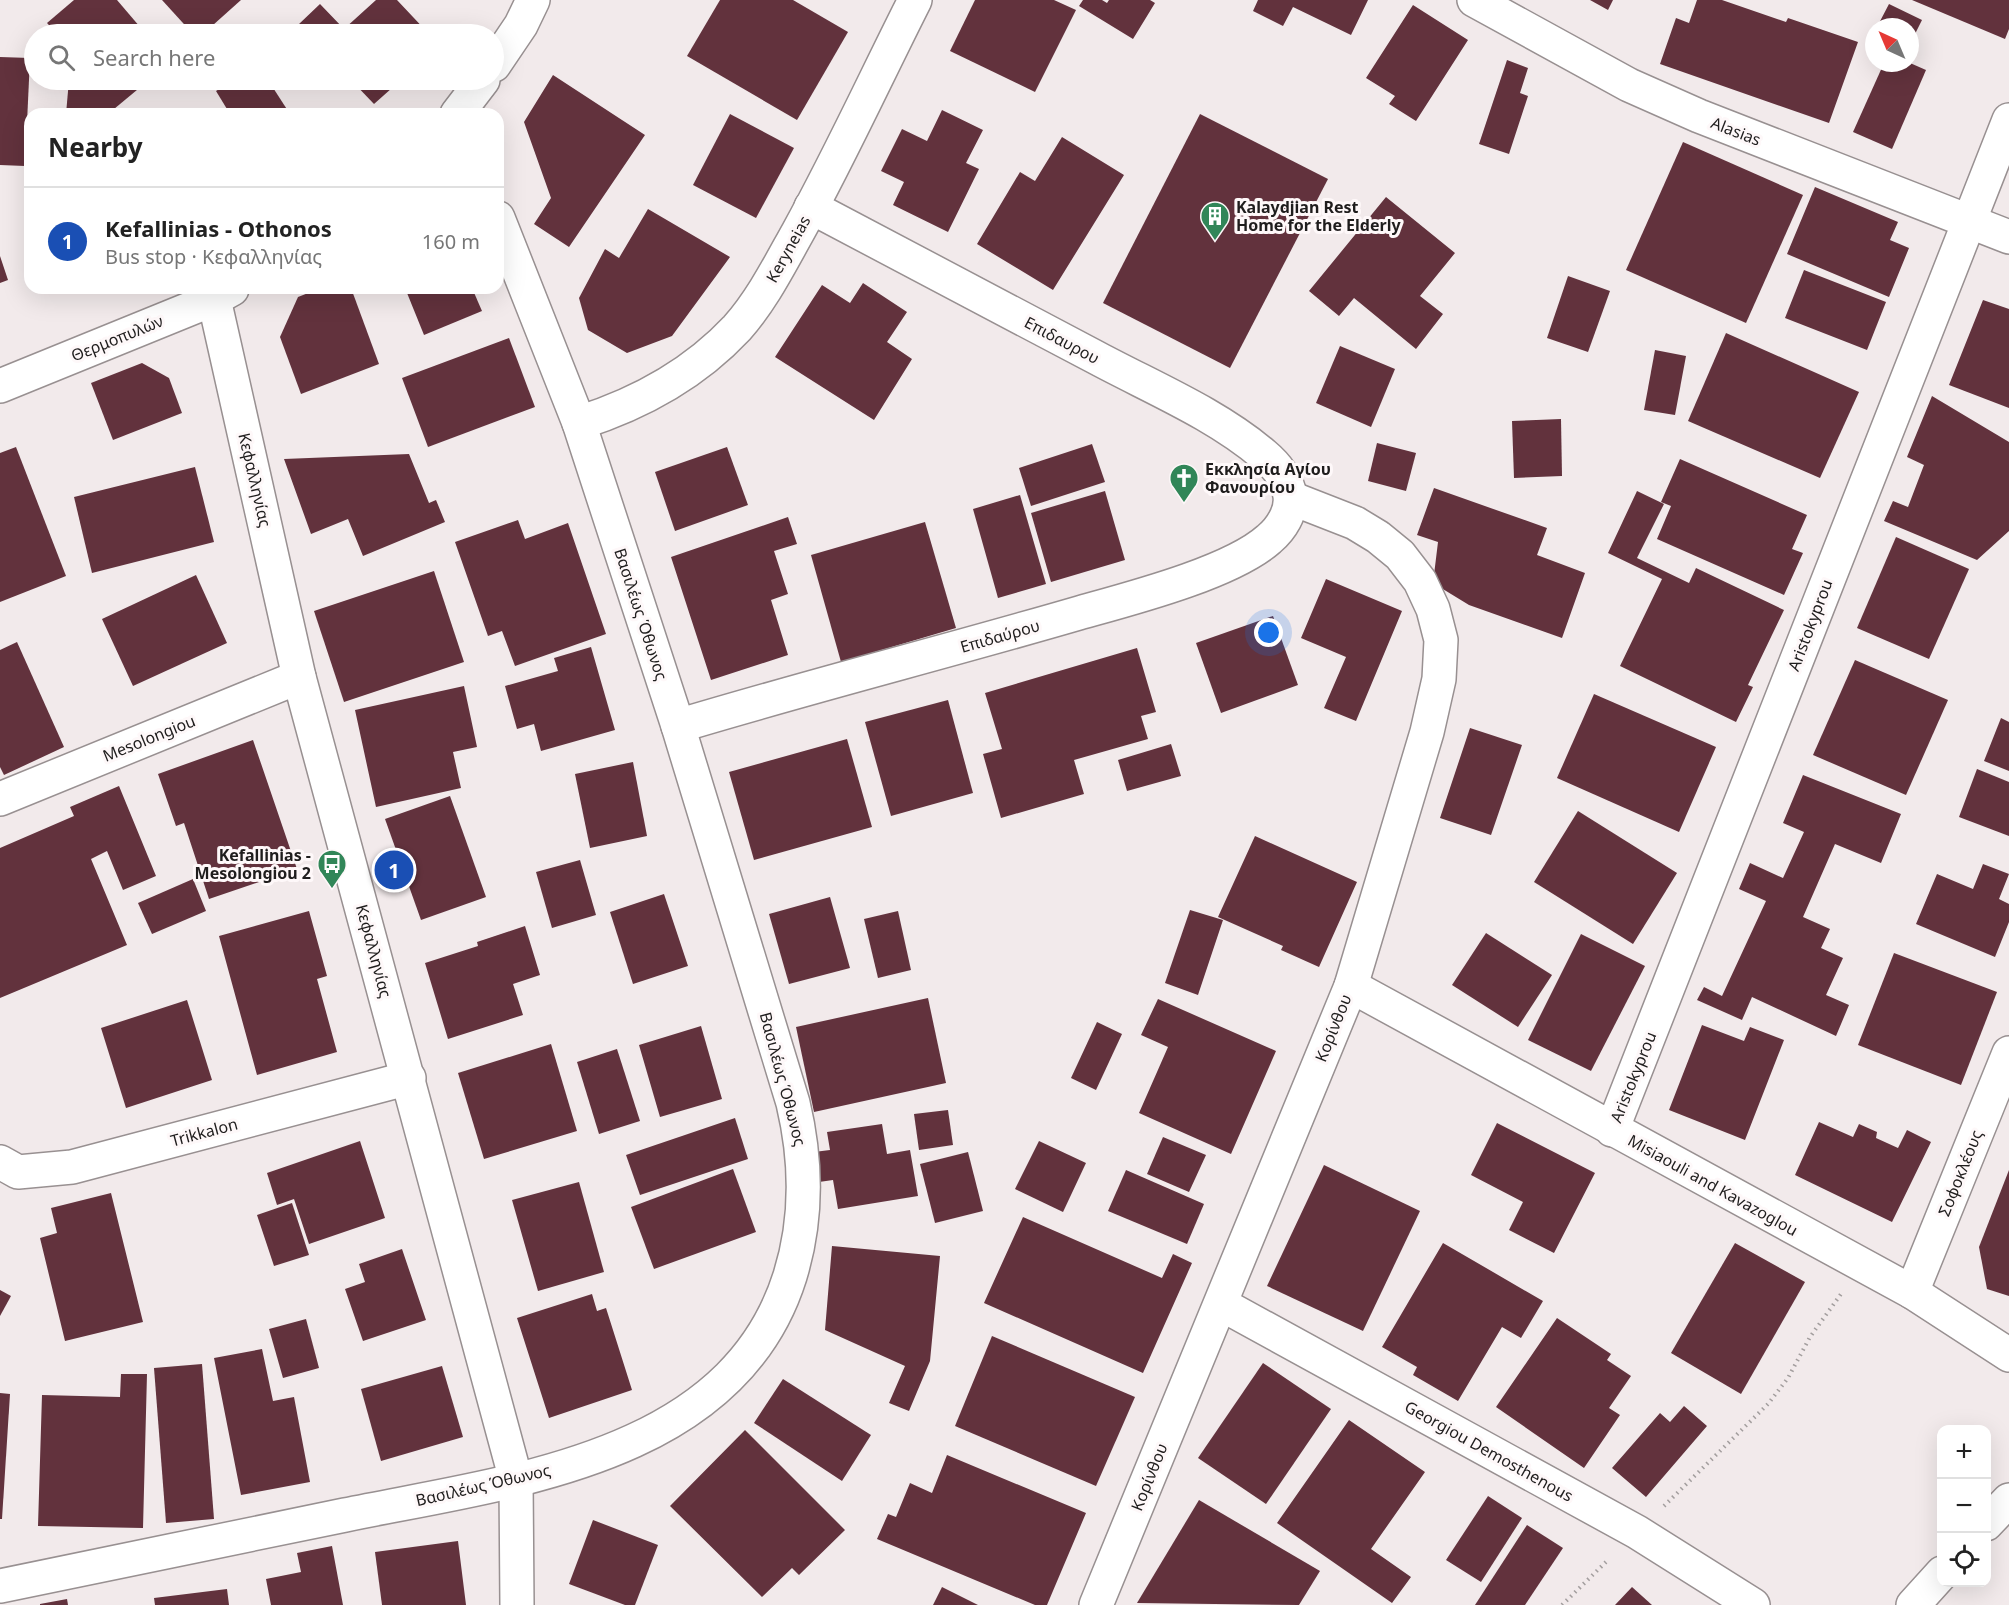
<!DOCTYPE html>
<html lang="en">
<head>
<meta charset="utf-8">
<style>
  :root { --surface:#fff; --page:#f6f6f6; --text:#222; --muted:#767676; --line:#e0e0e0; --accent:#318658 }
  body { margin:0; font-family:"Noto Sans",sans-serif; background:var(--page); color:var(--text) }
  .controls { position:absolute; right:18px; bottom:18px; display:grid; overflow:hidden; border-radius:12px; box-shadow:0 6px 24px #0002 }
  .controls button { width:54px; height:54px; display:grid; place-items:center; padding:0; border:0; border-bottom:2px solid var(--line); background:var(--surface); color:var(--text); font:30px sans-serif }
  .compass { position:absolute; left:1865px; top:18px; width:54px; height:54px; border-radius:50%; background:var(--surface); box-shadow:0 6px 24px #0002; rotate:316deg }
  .you { position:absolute; left:1269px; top:633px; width:21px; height:21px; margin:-15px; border:4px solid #fff; border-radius:50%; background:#1a73e8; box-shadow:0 0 0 9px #1a73e833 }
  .badge { display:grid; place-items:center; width:39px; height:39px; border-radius:50%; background:var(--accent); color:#fff; font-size:20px; font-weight:700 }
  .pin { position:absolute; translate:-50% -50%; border:3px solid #fff; box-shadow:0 2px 6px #0006 }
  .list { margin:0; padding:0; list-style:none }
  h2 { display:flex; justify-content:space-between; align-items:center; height:78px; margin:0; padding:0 24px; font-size:26px }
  h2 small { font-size:20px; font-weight:400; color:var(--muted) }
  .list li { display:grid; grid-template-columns:39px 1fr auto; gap:18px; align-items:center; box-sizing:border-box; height:108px; padding:0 24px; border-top:2px solid var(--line) }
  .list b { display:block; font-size:22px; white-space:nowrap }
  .list p { margin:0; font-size:20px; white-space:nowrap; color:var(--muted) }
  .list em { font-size:20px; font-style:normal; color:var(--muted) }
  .icon { flex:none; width:33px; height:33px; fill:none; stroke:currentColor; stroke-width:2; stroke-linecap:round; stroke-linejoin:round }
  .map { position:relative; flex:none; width:2009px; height:1605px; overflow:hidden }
  .search { position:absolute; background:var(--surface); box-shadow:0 6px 24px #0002; left:24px; top:24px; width:480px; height:66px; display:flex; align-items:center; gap:15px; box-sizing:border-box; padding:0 21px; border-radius:33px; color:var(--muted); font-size:22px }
  .panel { position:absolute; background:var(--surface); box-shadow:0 6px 24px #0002; left:24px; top:108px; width:480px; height:186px; border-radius:18px }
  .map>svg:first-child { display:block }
  .building { fill:#62323d }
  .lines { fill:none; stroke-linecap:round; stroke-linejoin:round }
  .minor-casing { stroke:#989091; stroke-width:36 }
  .path { stroke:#a39e9e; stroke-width:4; stroke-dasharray:1.5 4.5; stroke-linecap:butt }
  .minor { stroke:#fff; stroke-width:33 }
  .labels { text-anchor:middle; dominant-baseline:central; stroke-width:6; stroke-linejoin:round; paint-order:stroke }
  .street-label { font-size:16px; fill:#1f1d1d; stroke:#fef8f9 }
  .poi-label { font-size:16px; font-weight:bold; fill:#1f1d1d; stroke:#fef8f9; text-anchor:start }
</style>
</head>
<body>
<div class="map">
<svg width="2009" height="1605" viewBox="0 0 2009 1605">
  <rect width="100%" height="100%" fill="#f2eaeb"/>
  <g class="building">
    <polygon points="74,0 117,0 146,34 57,34 47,23"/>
    <polygon points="162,0 241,0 203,34 193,34"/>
    <polygon points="376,0 397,0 429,34 310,34 299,24 320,4 344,29"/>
    <polygon points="720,0 793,0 848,32 797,120 687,56"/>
    <polygon points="975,0 1054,0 1076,10 1035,92 950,51"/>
    <polygon points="1083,0 1102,0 1107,3 1109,0 1150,0 1155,3 1133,39 1079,6"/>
    <polygon points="1258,0 1368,0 1351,35 1293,7 1283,26 1253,11"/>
    <polygon points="1590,0 1613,0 1608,10"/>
    <polygon points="1697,0 1722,0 1786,22 1788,18 1858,42 1829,123 1660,64 1676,18 1689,23"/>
    <polygon points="1912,0 2009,0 2009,29 2005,39"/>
    <polygon points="1889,4 1922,20 1910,44 1910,27 1877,27"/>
    <polygon points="1413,5 1468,40 1416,121 1389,104 1395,96 1366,78"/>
    <polygon points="0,57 30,58 25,166 0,165"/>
    <polygon points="1507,60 1528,68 1520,93 1528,96 1509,154 1479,144"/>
    <polygon points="1884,63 1910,63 1926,70 1892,149 1853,132"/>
    <polygon points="553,75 645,135 569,247 534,224 551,198 524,122"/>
    <polygon points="69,80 149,80 108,114 66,114"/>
    <polygon points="234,80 268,80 290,114 230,114 216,91"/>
    <polygon points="351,80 401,80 374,104"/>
    <polygon points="942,110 983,130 966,163 979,169 948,232 893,205 904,182 881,171 902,129 927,141"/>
    <polygon points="730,114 794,148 756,218 693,185"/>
    <polygon points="1200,114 1328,179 1230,368 1103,303"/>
    <polygon points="1062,137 1124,175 1053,290 977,244 1020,172 1035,181"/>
    <polygon points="1683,142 1803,195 1746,323 1626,270"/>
    <polygon points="1815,187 1898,222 1890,240 1909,248 1889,297 1787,254"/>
    <polygon points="1386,197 1455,253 1420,296 1443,314 1416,349 1354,298 1339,316 1309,291"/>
    <polygon points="648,209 730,257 672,336 627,353 588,330 579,298 605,249 619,258"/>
    <polygon points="0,256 8,280 0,283"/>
    <polygon points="1804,270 1886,302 1867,350 1785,318"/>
    <polygon points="1568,276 1610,291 1588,352 1547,338"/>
    <polygon points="863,283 907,312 887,342 912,359 874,420 775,357 822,285 850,303"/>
    <polygon points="321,288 351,288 379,364 301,394 280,337 298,297"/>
    <polygon points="405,288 472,288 482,311 424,335"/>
    <polygon points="1983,300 2009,309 2009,408 1949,385"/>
    <polygon points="1726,333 1859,392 1820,478 1688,421"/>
    <polygon points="509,338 535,407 428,447 402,378"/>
    <polygon points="1340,346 1395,369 1371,427 1316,403"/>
    <polygon points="1655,350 1686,356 1675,415 1644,410"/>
    <polygon points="142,363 169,378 182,413 113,440 91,383"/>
    <polygon points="1932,396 2009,442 2009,531 1977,560 1884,521 1893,501 1908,507 1924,465 1907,457"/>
    <polygon points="1561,419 1562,476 1514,478 1512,421"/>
    <polygon points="1377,443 1416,453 1406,491 1368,481"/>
    <polygon points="1092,444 1105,482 1031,506 1019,468"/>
    <polygon points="16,447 66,576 0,602 0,453"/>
    <polygon points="727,447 748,505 675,531 655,472"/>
    <polygon points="409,454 429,503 436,500 445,522 363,556 348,519 311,534 284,459"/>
    <polygon points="1680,459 1807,515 1792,549 1803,553 1784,595 1657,539 1671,506 1661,502"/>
    <polygon points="195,467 214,542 92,573 74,497"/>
    <polygon points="1434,488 1547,528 1537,555 1585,573 1562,638 1469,605 1433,583 1438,542 1417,535"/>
    <polygon points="1105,491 1125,560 1051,582 1031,513"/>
    <polygon points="1637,491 1664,504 1637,558 1689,583 1696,568 1784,610 1748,685 1753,687 1736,722 1620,666 1662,579 1608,553"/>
    <polygon points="1020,495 1046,584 998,598 973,509"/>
    <polygon points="788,517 797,544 774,551 788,594 771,600 788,655 711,680 671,557"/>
    <polygon points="518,520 525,539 568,523 606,634 515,666 502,631 488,636 455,542"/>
    <polygon points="925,522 956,628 841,662 811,555"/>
    <polygon points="1896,537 1969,569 1929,659 1857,628"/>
    <polygon points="434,571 464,662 344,702 314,611"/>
    <polygon points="196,575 227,643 133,686 102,619"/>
    <polygon points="1326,579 1402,611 1356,721 1324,708 1346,657 1301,638"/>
    <polygon points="1273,616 1298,685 1221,713 1196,643"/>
    <polygon points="17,642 64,747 4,775 0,767 0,650"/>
    <polygon points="591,647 615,730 541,751 534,724 517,729 505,686 558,671 554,658"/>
    <polygon points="1137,648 1156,712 1141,716 1148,739 1074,760 1084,794 1001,818 983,754 1002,749 985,693"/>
    <polygon points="1855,660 1948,700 1906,795 1813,755"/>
    <polygon points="464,686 477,747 453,752 461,788 376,807 355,710"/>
    <polygon points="1594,694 1716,747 1679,832 1557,778"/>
    <polygon points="948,700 973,793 891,816 865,722"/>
    <polygon points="2001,718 2009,722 2009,771 1984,761"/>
    <polygon points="1470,728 1522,745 1491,835 1440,818"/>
    <polygon points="847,739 872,827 754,860 729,772"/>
    <polygon points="253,740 297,869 209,899 184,823 176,826 158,774"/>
    <polygon points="1171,744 1181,776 1127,791 1118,760"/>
    <polygon points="633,762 647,836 590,848 575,774"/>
    <polygon points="1977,769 2009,782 2009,836 1959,817"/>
    <polygon points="1803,775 1901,814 1881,863 1835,844 1803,917 1830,929 1821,948 1843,958 1826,995 1849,1005 1836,1036 1752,997 1742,1020 1697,1000 1704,987 1722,996 1766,901 1739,889 1750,863 1783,878 1804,832 1783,823"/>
    <polygon points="119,786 156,876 123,890 107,851 91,859 127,945 0,998 0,848 74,816 70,807"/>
    <polygon points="450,796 486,897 421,920 385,819"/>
    <polygon points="1578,811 1677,873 1633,944 1534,882"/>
    <polygon points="1255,836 1357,882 1319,967 1281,950 1283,946 1218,917"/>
    <polygon points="580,860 596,915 552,928 536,872"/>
    <polygon points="1983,864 2009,874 1999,899 2009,904 2009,922 1995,957 1916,924 1937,874 1973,889"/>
    <polygon points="193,879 206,911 152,934 138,903"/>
    <polygon points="664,894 688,966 633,984 610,912"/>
    <polygon points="830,897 850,968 789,984 769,914"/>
    <polygon points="1190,910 1223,920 1198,995 1165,983"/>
    <polygon points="309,911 327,976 317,979 337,1052 257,1075 219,936"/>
    <polygon points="898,911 911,970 878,978 864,919"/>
    <polygon points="525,926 540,975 513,984 523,1015 448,1039 425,963 478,946 477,942"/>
    <polygon points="1486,933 1552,975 1518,1027 1452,985"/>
    <polygon points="1581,934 1645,966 1591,1071 1528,1040"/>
    <polygon points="1894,953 1997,992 1961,1085 1858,1045"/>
    <polygon points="928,998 946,1083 814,1112 796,1027"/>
    <polygon points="1158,999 1276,1051 1231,1154 1139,1113 1168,1047 1141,1035"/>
    <polygon points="187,1000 212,1080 126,1108 101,1028"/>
    <polygon points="1097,1022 1122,1034 1096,1090 1071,1078"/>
    <polygon points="1702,1025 1744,1041 1750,1027 1784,1040 1745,1140 1669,1110"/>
    <polygon points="701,1026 722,1099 660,1117 639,1045"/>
    <polygon points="551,1044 577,1131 484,1159 458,1073"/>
    <polygon points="617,1049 640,1121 599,1134 577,1062"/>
    <polygon points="948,1110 953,1145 919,1150 914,1114"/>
    <polygon points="735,1118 748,1159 640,1195 626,1155"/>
    <polygon points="1819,1122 1853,1137 1859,1124 1877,1132 1876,1138 1898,1148 1907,1130 1931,1142 1892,1222 1795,1175"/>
    <polygon points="1497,1123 1595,1173 1554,1253 1509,1230 1523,1202 1471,1175"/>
    <polygon points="882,1124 887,1154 910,1150 918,1196 838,1209 833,1180 819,1182 814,1152 830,1150 827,1132"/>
    <polygon points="1163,1137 1206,1155 1189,1192 1147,1174"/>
    <polygon points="360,1141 385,1218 309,1244 294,1199 277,1205 267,1173"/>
    <polygon points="1039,1141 1086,1163 1063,1212 1015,1189"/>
    <polygon points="968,1152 983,1211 935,1223 920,1164"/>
    <polygon points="1324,1165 1420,1211 1363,1331 1267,1286"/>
    <polygon points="733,1169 756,1232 654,1269 631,1207"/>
    <polygon points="1126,1170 1204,1204 1187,1244 1108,1211"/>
    <polygon points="2009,1170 2009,1296 1987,1289 1979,1247"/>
    <polygon points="579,1182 604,1272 538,1291 512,1200"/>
    <polygon points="111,1193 143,1322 65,1341 40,1238 57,1233 51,1208"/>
    <polygon points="292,1203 309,1255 274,1266 257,1215"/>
    <polygon points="1023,1217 1162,1278 1173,1254 1192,1263 1143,1373 984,1303"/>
    <polygon points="1443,1243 1543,1301 1521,1338 1502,1327 1458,1401 1413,1375 1417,1367 1382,1347"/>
    <polygon points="1735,1243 1805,1282 1741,1394 1671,1353"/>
    <polygon points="832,1246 940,1256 930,1361 909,1411 889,1403 905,1366 825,1330"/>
    <polygon points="402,1249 426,1320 363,1341 345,1289 365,1282 359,1264"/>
    <polygon points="0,1290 11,1296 0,1316"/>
    <polygon points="592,1294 597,1311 606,1308 632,1390 549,1418 517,1318"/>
    <polygon points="1557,1318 1611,1354 1607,1360 1631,1376 1609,1408 1620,1415 1584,1468 1496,1407"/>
    <polygon points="306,1319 319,1368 283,1378 269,1329"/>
    <polygon points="992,1336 1135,1397 1096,1486 955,1426"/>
    <polygon points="262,1349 273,1401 294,1397 310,1482 241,1495 214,1358"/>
    <polygon points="1263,1363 1331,1409 1266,1504 1198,1458"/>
    <polygon points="202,1364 214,1519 166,1523 154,1368"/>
    <polygon points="442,1366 463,1437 381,1461 361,1389"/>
    <polygon points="121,1374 147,1374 143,1528 38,1526 42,1395 120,1397"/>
    <polygon points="783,1379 871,1435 842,1481 754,1423"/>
    <polygon points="0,1393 10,1394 2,1519 0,1519"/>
    <polygon points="1684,1406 1707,1426 1646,1497 1612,1468 1660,1413 1670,1422"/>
    <polygon points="1349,1420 1425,1472 1371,1549 1411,1577 1392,1603 1277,1523"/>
    <polygon points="745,1430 845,1530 799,1575 792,1568 762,1597 670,1506"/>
    <polygon points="947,1455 1086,1513 1047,1605 1035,1605 877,1539 888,1514 896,1517 910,1483 932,1493"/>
    <polygon points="1488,1496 1522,1518 1481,1582 1446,1560"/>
    <polygon points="1199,1500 1320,1571 1299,1605 1137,1603"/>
    <polygon points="593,1520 658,1545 635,1605 625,1605 569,1584"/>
    <polygon points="1527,1525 1563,1548 1525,1605 1475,1605"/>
    <polygon points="458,1541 466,1605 382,1605 375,1552"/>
    <polygon points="332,1546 343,1605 271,1605 266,1579 301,1572 297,1553"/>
    <polygon points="942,1587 978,1605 933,1605"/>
    <polygon points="1632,1587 1652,1605 1615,1605"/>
    <polygon points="227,1589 229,1605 155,1605 154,1598"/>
    <polygon points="67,1599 68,1605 40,1605 40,1604"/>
  </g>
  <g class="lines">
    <g class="minor-casing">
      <g id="minor">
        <polyline points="1474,0 1629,85 1699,116 2009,237"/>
        <polyline points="494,65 521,25 533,0"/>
        <polyline points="457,114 483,80"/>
        <polyline points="214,299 299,677 516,1480 517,1605"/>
        <polyline points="0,386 214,299 232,289"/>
        <path d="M579,423C639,404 694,374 737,328C762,300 780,264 798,232C840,156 876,77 915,0"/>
        <path d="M678,726C811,686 945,652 1079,613C1129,599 1231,573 1269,539C1281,529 1292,512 1290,496C1288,480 1276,465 1264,455C1216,414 1153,388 1097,358C1002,308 907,257 811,207"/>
        <polyline points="0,799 299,677"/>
        <polyline points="1351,986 1912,1292 2009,1355"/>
        <polyline points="1612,1130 2009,120"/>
        <polyline points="0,1162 18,1172 72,1167 409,1078"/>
        <polyline points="1912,1292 2009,1053"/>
        <polyline points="1221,1304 1637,1532 1753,1605"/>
        <polyline points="1986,1524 2009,1500"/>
        <path d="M0,1586C115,1562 230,1539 345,1515C505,1482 732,1461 790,1276C808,1218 807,1162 793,1103L678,726L579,423L498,218"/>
        <polyline points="1096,1605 1351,986 1427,732 1439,679 1441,640 1433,609 1420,581 1400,555 1378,537 1355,523 1291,498"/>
        <polyline points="1913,1605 1942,1573"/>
      </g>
    </g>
    <g class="path">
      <polyline points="1664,1506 1768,1404 1788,1378 1810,1337 1841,1294"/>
      <polyline points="1562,1605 1609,1559"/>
    </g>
    <use href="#minor" class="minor"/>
  </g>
  <defs>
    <g id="building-pin" transform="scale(1.5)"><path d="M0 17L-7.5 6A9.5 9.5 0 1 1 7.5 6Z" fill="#318658" stroke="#fef8f9"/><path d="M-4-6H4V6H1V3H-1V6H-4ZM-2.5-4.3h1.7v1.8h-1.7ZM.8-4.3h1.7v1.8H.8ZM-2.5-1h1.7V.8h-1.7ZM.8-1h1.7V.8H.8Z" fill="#fff"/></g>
    <g id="church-pin" transform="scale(1.5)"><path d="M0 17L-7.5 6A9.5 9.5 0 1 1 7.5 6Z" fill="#318658" stroke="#fef8f9"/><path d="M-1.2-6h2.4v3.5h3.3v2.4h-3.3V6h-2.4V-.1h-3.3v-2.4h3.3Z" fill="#fff"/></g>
    <g id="bus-pin" transform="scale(1.5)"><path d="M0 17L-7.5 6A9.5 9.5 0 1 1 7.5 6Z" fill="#318658" stroke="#fef8f9"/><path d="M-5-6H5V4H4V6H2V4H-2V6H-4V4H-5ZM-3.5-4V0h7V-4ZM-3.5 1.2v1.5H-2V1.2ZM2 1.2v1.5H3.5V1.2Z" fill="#fff"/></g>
  </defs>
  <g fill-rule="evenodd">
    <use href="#building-pin" x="1215" y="216"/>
    <use href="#church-pin" x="1184" y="478"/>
    <use href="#bus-pin" x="332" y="864"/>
  </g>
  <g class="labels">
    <g class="street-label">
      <text transform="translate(1736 131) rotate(21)">Alasias</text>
      <text transform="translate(788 249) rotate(-61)">Keryneias</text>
      <text transform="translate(117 338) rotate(-22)">Θερμοπυλών</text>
      <text transform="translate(1062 340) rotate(28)">Επιδαυρου</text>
      <text transform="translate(255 480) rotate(77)">Κεφαλληνίας</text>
      <text transform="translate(641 614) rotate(72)">Βασιλέως Όθωνος</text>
      <text transform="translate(1810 625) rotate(-69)">Aristokyprou</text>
      <text transform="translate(1000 636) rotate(-16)">Επιδαύρου</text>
      <text transform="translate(149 738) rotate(-22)">Mesolongiou</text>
      <text transform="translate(374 951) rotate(75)">Κεφαλληνίας</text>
      <text transform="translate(1333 1028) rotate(-68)">Κορίνθου</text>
      <text transform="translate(1633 1077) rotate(-68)">Aristokyprou</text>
      <text transform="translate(783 1079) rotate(75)">Βασιλέως Όθωνος</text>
      <text transform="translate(204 1132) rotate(-15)">Trikkalon</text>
      <text transform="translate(1960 1173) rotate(-68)">Σοφοκλέους</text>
      <text transform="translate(1713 1185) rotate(29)">Misiaouli and Kavazoglou</text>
      <text transform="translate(1489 1451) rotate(29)">Georgiou Demosthenous</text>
      <text transform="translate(1149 1477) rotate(-68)">Κορίνθου</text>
      <text transform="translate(483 1485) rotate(-13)">Βασιλέως Όθωνος</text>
    </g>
    <g class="poi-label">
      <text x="1236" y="207">Kalaydjian Rest<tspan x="1236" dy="18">Home for the Elderly</tspan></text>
      <text x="1205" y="469">Εκκλησία Αγίου<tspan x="1205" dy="18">Φανουρίου</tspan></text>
      <text x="311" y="855" text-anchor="end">Kefallinias -<tspan x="311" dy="18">Mesolongiou 2</tspan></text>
    </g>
  </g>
</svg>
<div class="controls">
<button>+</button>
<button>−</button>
<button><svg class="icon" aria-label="locate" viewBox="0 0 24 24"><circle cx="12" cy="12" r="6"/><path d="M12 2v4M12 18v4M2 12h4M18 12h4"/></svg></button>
</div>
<svg class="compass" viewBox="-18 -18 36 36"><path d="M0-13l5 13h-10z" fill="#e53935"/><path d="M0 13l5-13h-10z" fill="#767676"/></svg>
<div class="you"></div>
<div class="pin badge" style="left:394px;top:870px;background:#1a4fb4">1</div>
<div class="search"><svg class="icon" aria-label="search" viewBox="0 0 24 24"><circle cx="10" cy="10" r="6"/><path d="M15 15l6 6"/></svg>Search here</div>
<section class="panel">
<h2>Nearby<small></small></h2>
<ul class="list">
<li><span class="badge" style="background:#1a4fb4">1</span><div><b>Kefallinias - Othonos</b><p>Bus stop · Κεφαλληνίας</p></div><em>160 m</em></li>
</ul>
</section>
</div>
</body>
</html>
